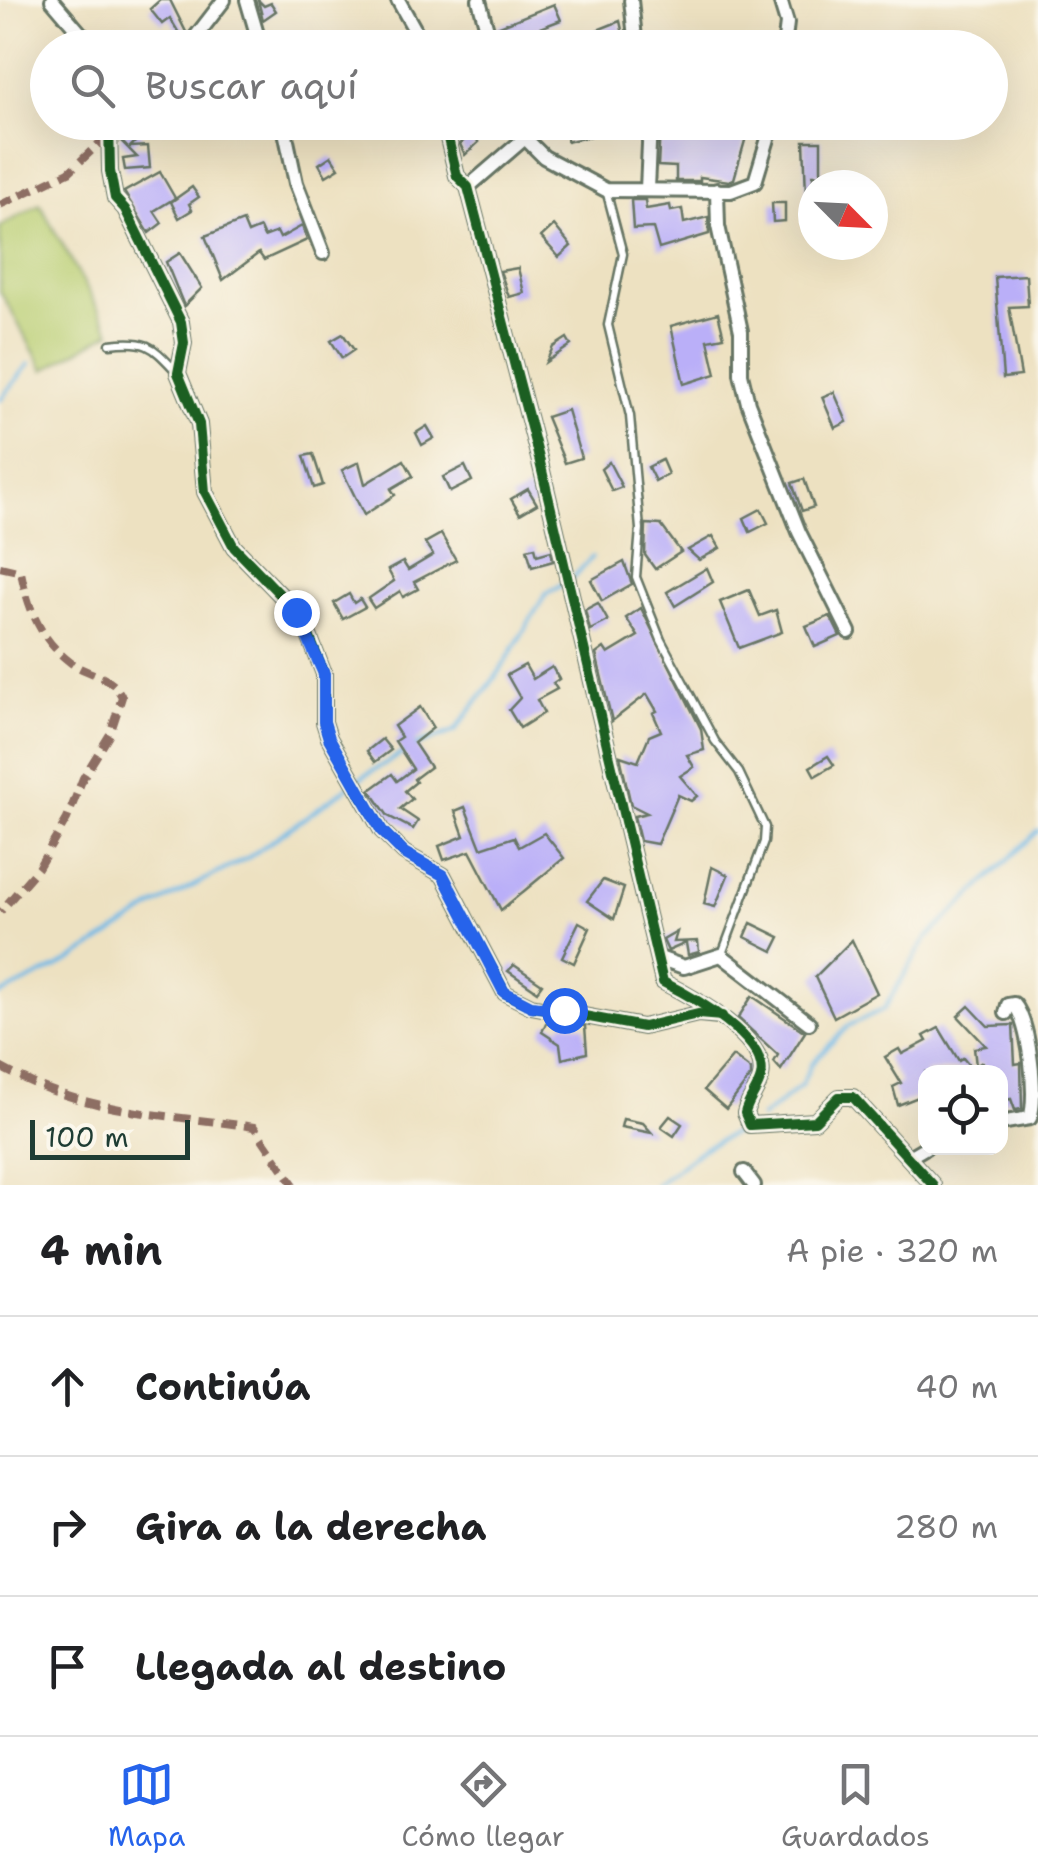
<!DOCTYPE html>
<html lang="es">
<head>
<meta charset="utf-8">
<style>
  :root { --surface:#fff; --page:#f6f6f6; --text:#202124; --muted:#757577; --line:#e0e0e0; --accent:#2563eb }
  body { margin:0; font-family:"Shantell Sans",sans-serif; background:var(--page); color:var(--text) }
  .controls { position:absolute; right:30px; bottom:30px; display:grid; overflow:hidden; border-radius:20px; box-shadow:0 10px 40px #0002 }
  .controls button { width:90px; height:90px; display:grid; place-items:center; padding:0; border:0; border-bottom:2px solid var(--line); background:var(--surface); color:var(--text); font:50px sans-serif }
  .compass { position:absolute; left:798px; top:170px; width:90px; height:90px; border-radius:50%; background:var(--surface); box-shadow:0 10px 40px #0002; rotate:114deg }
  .scale { position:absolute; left:30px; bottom:25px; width:160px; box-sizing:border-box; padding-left:10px; border:5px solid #1f3d34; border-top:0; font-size:28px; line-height:35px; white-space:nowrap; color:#1f3d34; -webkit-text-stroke:8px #fbf7ec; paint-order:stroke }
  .stop { position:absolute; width:30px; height:30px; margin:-22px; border:8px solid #2563eb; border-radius:50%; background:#fff }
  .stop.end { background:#2563eb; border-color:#fff; box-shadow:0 2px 10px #0008 }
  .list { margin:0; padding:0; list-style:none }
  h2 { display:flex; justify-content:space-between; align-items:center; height:130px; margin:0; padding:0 40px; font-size:42px }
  h2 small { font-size:32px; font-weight:400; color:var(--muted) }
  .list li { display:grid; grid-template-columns:65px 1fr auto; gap:30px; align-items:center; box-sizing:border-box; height:140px; padding:0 40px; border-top:2px solid var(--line) }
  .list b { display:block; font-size:38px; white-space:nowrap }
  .list em { font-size:32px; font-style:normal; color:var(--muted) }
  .icon { flex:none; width:55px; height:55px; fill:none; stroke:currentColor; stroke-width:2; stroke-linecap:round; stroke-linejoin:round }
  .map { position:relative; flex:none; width:1038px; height:1185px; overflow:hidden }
  .search { position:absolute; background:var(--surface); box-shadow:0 10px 40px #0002; left:30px; right:30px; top:30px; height:110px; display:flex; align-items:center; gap:25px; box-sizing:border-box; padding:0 35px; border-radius:55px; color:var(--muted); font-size:38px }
  .sheet { height:550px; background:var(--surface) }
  nav { display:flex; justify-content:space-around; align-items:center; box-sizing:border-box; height:140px; border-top:2px solid var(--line); background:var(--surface); font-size:28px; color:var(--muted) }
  nav a { display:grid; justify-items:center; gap:5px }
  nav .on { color:var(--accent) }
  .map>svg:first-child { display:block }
  .green { fill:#b9ce72; stroke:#6c8653; stroke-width:2.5 }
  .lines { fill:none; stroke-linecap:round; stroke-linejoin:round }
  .stream { stroke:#6db8e6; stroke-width:4 }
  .building { fill:#baaff8 }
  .lane-casing { stroke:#677665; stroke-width:11 }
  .street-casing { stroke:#677665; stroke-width:18 }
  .lane { stroke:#fff; stroke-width:6 }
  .street { stroke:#fff; stroke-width:12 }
  .quiet { stroke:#8d6e63; stroke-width:8; stroke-dasharray:15 8; stroke-linecap:butt }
  .cycleway-casing { stroke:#fbf7ec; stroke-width:16 }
  .cycleway { stroke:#1b5e20; stroke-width:10 }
  .route { stroke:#2563eb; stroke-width:12 }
</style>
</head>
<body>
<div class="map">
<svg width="1038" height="1185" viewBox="0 0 1038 1185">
  <rect width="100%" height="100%" fill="#fbf7ec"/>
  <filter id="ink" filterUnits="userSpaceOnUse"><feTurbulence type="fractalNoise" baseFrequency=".01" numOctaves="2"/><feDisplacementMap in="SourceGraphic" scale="20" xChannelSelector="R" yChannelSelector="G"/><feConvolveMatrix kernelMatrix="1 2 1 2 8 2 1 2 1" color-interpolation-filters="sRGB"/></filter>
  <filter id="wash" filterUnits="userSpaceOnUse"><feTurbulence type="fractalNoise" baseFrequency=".0048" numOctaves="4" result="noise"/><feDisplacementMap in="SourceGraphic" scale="40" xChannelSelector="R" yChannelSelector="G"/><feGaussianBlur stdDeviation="2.25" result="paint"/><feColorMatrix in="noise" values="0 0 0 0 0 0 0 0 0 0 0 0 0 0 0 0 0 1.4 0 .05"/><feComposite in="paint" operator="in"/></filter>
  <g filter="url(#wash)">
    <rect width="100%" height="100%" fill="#ede1c1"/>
    <polygon class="green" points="40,204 111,332 44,370 0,291 0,227"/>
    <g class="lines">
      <g class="stream">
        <polyline points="0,400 29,364"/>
        <polyline points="573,578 592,557"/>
        <polyline points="414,746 455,731 500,671 545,595 565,583"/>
        <polyline points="359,779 406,751"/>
        <polyline points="0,995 70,961 158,904 249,857 351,785"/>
        <polyline points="761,1118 801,1086 811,1064 848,1026 884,1009 926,939 1038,831"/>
        <polyline points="656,1185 701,1150 748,1126"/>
      </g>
    </g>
    <g id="blocks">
      <g class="building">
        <polygon points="160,0 170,0 186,32 180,35 170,18 162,24 150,9"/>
        <polygon points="258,0 264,6 271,3 276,11 263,20"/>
        <polygon points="554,4 561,20 501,43 497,27"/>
        <polygon points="620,21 626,48 580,48 577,38"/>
        <polygon points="563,122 630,122 630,126 567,142"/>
        <polygon points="676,122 679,132 716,122 761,122 757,133 748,130 734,179 729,181 700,177 700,181 676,181 676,167 658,166 660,127"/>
        <polygon points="131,123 143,134 130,147 148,146 150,168 125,170 123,159 137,157 119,139"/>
        <polygon points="471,134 479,142 465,155 460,144"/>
        <polygon points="804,141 821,141 821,175 813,175 813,222 807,222"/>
        <polygon points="331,156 339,168 326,176 319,164"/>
        <polygon points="160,172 175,198 154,211 162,223 149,233 124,192"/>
        <polygon points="192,187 199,197 189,204 192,210 179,218 171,202"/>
        <polygon points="631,200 645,200 646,209 670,205 671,211 682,209 684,223 708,217 709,234 659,249 653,228 633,229"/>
        <polygon points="772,203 785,203 785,221 773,222"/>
        <polygon points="243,221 248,233 260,228 264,237 277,232 280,238 302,226 307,240 264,260 259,253 223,280 205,236"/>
        <polygon points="554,225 571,246 559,257 541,237"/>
        <polygon points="180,253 202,288 184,306 166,262"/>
        <polygon points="518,268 524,293 509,297 500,271"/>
        <polygon points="1026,275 1028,306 1009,307 1021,376 1003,378 995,277"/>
        <polygon points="718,313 724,337 708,340 716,374 684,384 671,326"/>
        <polygon points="343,334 354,350 342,358 331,341"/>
        <polygon points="567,338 571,345 546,362 553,347"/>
        <polygon points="834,392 847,422 835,428 822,397"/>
        <polygon points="567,410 581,458 565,463 546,417"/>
        <polygon points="427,426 434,438 422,445 416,433"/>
        <polygon points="313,454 323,485 314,488 304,456"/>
        <polygon points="404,460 413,476 391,489 395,495 364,515 342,470 359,462 365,484"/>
        <polygon points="662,460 668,474 655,481 648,467"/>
        <polygon points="609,462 622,487 612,491 601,469"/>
        <polygon points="465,466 472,481 450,492 443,477"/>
        <polygon points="804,479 814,507 802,511 792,483"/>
        <polygon points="528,489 537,504 520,514 511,499"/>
        <polygon points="761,509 768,523 750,532 744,518"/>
        <polygon points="646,524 661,525 681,552 655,569 645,555"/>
        <polygon points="441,534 456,560 414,582 418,589 403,597 400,591 374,608 368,599 394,581 388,570 403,562 408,570 433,555 425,543"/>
        <polygon points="713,536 720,548 699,560 688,550"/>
        <polygon points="535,547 537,555 551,551 553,561 532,567 527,549"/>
        <polygon points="624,562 632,584 602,601 591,580"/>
        <polygon points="707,568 713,582 675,606 667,592"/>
        <polygon points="749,590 760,616 776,610 782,632 739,648 720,602"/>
        <polygon points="349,594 354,603 360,599 365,607 343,619 334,603"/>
        <polygon points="598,603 608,621 590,630 585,610"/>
        <polygon points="641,608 701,729 704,750 687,755 694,767 680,776 697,796 691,801 678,795 657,844 640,841 634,816 647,813 631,805 620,756 638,762 649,736 661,731 653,713 657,711 647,694 612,721 596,654 604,648 608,654 638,636 626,618"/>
        <polygon points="830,616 840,636 815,647 806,626"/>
        <polygon points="525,665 533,679 552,667 559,679 553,683 557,689 537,700 544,713 520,728 509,710 520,698 507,675"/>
        <polygon points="420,707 433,728 414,743 430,767 414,779 416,782 405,791 412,799 400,809 418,821 413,829 388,816 370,790 392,774 397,781 413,769 395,741 401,737 394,726"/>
        <polygon points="382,739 391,750 375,762 367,751"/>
        <polygon points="828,756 834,765 815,776 810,767"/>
        <polygon points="465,807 481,848 514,837 519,847 544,833 564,858 501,910 470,851 444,860 439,846 464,836 455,811"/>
        <polygon points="712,867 728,875 715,907 704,904"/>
        <polygon points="603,880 624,888 614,919 587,901"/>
        <polygon points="579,922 590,928 574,963 562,957"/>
        <polygon points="751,923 780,937 773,951 745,937"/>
        <polygon points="677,932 674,942 698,941 699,952 688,955 686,943 668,951 663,940"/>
        <polygon points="852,940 877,993 834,1017 815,977"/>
        <polygon points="514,965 542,984 537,991 508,971"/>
        <polygon points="752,996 805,1032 781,1070 774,1062 778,1055 738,1018"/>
        <polygon points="969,1006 988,1026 1013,1025 1015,1064 1021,1063 1022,1109 1015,1110 1011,1099 1000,1101 1000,1072 983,1072 982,1062 976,1066 974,1048 986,1046 958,1016"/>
        <polygon points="562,1022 585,1026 587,1053 562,1059 560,1044 542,1032 546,1023 562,1027"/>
        <polygon points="939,1028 959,1061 963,1058 972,1069 926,1072 926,1094 898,1105 893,1087 901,1083 885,1057 899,1049 902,1054 927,1041 924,1036"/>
        <polygon points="733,1056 751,1070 751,1076 726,1109 704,1090"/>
        <polygon points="670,1116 682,1124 674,1136 661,1127"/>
        <polygon points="623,1119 643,1123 652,1133 621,1127"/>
      </g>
    </g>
  </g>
  <g filter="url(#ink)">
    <use href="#blocks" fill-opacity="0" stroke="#677665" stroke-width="2.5"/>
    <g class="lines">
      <g class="lane-casing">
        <g id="lane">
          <polyline points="606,190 623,254 608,325 630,416 640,529 636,577 661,640 715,741 739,772 765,827 764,842 722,954"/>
          <path d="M110,344C148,339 152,346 177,372"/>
        </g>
      </g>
      <g class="street-casing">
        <g id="street">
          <polyline points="52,0 93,48"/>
          <polyline points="247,0 261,48"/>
          <polyline points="398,0 425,48"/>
          <polyline points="479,0 492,48"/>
          <polyline points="631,0 636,48"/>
          <polyline points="780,0 787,23 784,48"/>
          <polyline points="187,48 224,0"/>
          <polyline points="109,122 110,171 115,198 125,209 181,322 184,343 178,373 199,424 205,492 234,547 297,612 310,638 324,674 324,722 329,738 382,831 404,853 443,875 505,993 531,1006 643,1027 698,1014 719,1016"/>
          <polyline points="283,122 296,183 323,253"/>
          <path d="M444,122L457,176L468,187L539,458L663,982C691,996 770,1039 761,1077C758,1090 748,1100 745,1113L750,1125L815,1121L839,1097H853L933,1185"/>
          <polyline points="520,122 525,138 544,157 606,190 731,191 755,182 773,122"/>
          <polyline points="468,187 525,138"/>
          <polyline points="647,189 650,122"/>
          <polyline points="717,190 718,226 741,331 741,374 748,403 799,532 849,632"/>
          <polyline points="659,958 684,967 721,955 809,1023"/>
          <path d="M1000,1123L1030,1118C1038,1097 1029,1021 1014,1004L1008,1005L1006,1013"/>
          <polyline points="909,1157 926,1147"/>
          <polyline points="744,1172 754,1185"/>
        </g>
      </g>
      <use href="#lane" class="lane"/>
      <use href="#street" class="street"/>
      <g class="quiet">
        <polyline points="0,205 69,172 109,134"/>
        <path d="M0,567L21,572C28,608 40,639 70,662C90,677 111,673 122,697L110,734L83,778L67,819L38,868L0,912"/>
        <path d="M0,1067C88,1115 159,1113 254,1127L294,1185"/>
      </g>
      <g class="cycleway-casing">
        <g id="cycleway">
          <polyline points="109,122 110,171 115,198 125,209 181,322 184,343 178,373 199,424 205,492 234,547 297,612 310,638 324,674 324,722 329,738 382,831 404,853 443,875 505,993 531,1006 643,1027 698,1014 722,1016"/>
          <path d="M444,122L457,176L468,187L539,458L663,982C691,996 770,1039 761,1077C758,1090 748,1100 745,1113L750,1125L815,1121L839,1097H853L933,1185"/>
        </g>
      </g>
      <use href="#cycleway" class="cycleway"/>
    </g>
  </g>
  <g class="lines" filter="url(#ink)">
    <polyline class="route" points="296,612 324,674 324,722 329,738 382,831 404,853 443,875 504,992 531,1006 564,1010"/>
  </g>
</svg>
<div class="controls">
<button><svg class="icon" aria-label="locate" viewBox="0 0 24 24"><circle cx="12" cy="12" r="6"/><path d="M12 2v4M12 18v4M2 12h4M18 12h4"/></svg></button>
</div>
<svg class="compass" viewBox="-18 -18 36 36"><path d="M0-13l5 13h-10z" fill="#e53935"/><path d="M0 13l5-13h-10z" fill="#757577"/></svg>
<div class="scale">100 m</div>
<div class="stop" style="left:564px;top:1010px"></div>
<div class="stop end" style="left:296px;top:612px"></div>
<div class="search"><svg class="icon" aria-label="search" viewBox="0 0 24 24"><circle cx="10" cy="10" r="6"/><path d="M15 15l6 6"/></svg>Buscar aquí</div>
</div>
<section class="sheet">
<h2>4 min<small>A pie · 320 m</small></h2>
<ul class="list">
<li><svg class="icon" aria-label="ahead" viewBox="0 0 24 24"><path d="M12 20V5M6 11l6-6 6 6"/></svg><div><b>Continúa</b></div><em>40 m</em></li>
<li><svg class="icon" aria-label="right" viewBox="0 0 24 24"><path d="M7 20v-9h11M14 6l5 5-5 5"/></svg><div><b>Gira a la derecha</b></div><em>280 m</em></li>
<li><svg class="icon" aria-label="arrive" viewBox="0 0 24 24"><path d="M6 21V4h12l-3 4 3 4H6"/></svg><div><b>Llegada al destino</b></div></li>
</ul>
</section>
<nav>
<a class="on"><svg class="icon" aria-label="map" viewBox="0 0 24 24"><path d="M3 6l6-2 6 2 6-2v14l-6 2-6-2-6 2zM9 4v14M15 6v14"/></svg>Mapa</a>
<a><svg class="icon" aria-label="directions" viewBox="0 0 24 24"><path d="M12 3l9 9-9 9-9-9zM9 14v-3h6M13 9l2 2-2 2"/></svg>Cómo llegar</a>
<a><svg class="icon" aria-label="saved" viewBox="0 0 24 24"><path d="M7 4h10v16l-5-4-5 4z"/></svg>Guardados</a>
</nav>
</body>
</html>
